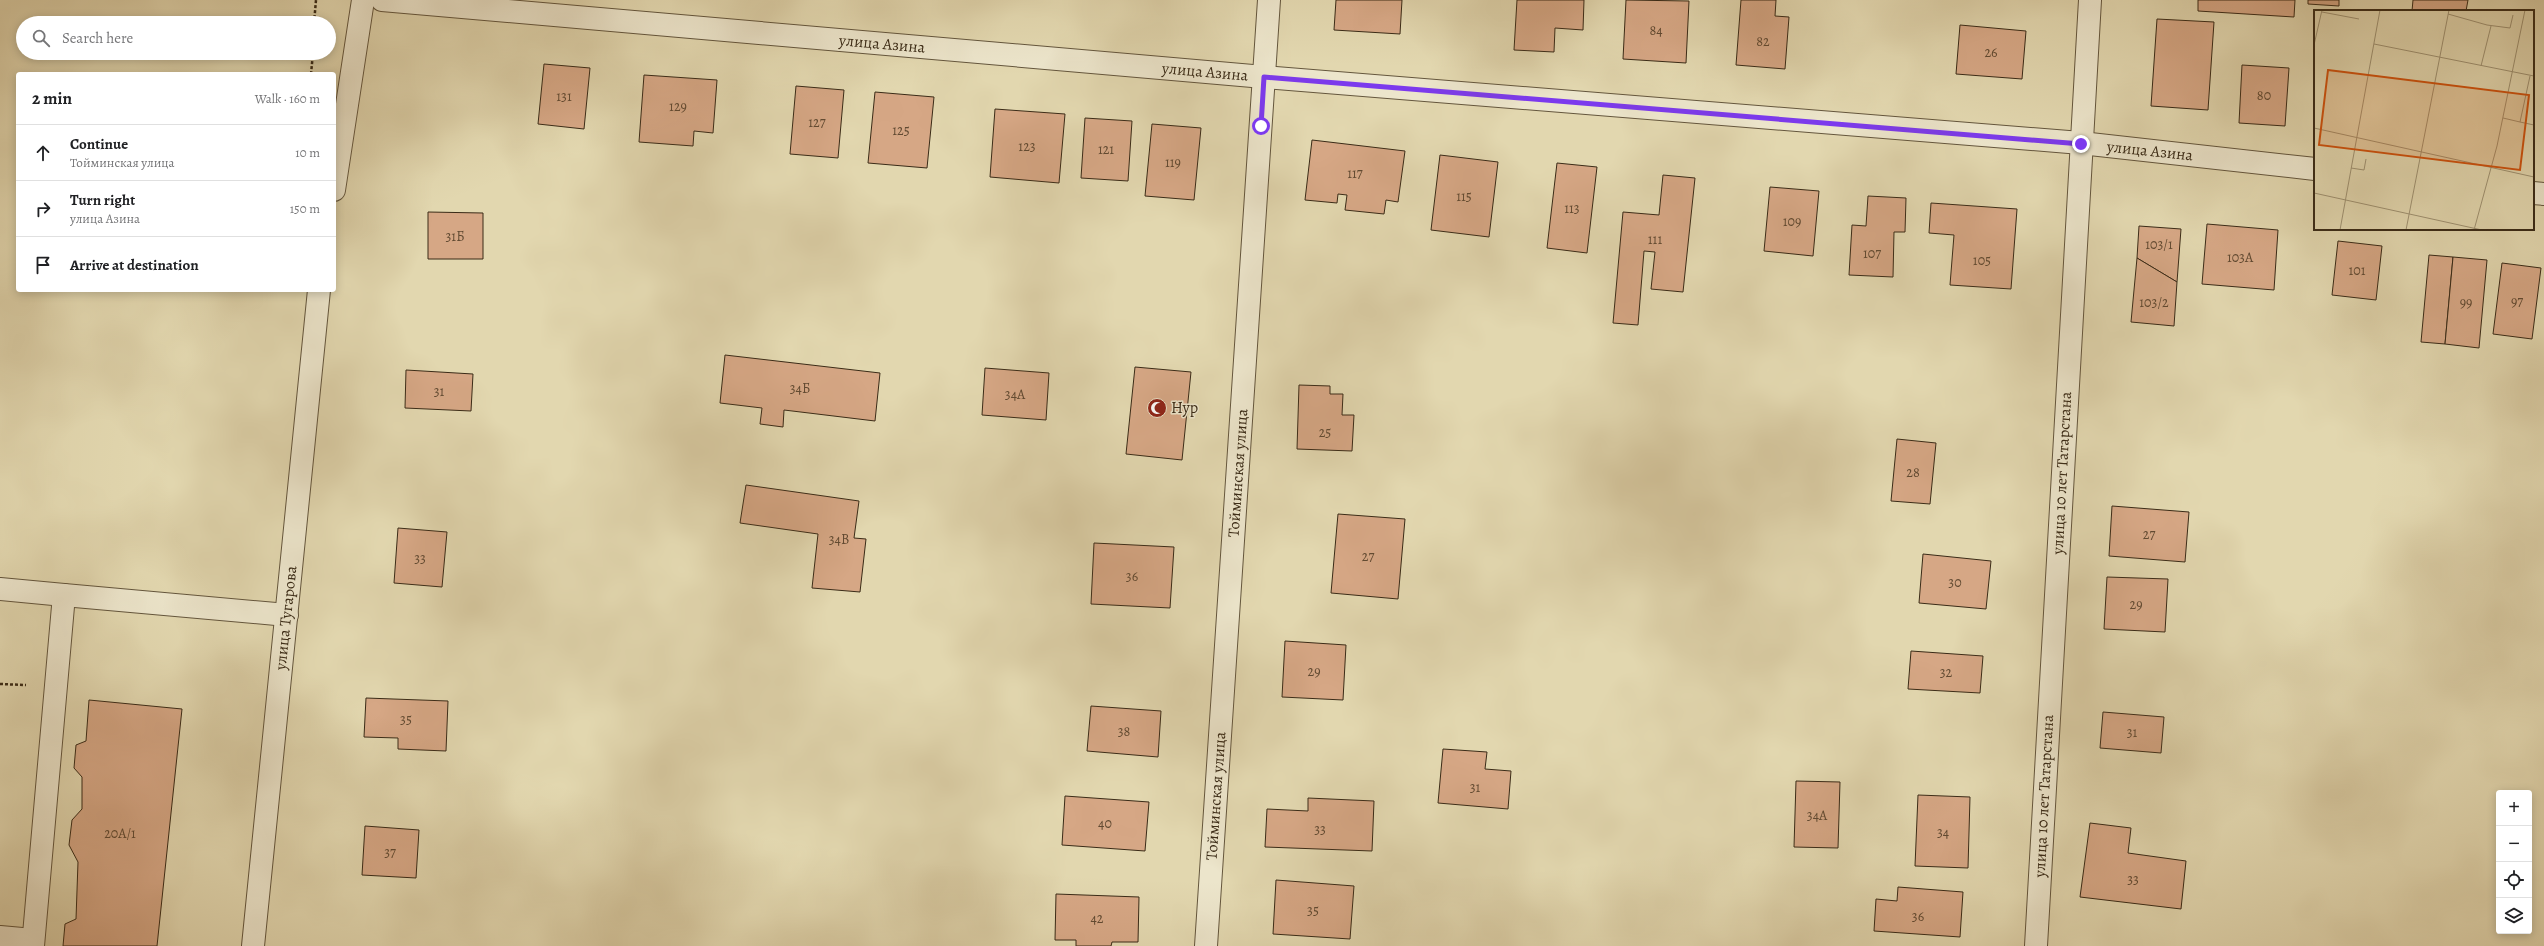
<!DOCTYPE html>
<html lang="en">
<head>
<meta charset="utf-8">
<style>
  :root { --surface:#fff; --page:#f2f2f2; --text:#202124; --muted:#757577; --line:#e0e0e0 }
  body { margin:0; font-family:Alegreya,serif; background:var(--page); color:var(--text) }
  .controls { position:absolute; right:12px; bottom:12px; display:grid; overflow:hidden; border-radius:4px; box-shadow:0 2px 10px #0003 }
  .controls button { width:36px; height:36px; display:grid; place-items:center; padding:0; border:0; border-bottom:1px solid var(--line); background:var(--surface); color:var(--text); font:20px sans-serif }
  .stop { position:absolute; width:12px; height:12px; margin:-9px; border:3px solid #7c3aed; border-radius:50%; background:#fff }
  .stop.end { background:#7c3aed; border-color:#fff; box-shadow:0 1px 4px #0008 }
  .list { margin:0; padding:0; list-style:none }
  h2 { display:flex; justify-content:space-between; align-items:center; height:52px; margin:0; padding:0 16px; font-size:17px }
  h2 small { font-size:13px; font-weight:400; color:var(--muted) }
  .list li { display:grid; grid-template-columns:26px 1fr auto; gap:12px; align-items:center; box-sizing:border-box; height:56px; padding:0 16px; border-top:1px solid var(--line) }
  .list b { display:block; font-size:15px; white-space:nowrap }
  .list p { margin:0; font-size:13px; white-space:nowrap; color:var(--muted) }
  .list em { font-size:13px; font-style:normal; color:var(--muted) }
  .icon { flex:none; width:22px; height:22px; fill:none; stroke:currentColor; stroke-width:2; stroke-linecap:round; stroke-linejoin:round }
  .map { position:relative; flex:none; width:2544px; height:946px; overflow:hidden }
  .search { position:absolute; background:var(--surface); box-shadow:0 2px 10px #0003; left:16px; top:16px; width:320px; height:44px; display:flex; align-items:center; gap:10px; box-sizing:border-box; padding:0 14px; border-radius:22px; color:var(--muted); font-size:15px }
  .panel { position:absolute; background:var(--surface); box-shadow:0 2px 10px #0003; left:16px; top:72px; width:320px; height:220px; border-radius:4px }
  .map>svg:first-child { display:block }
  .building { fill:#d6a785; stroke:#3a2b17 }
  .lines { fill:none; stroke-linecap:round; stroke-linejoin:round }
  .minor-casing { stroke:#64563d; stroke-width:24 }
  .path { stroke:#3a2b17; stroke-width:2.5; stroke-dasharray:3 2; stroke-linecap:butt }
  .minor { stroke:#ece5cb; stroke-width:22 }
  .route { stroke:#7c3aed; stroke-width:5 }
  .labels { text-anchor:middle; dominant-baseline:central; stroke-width:3; stroke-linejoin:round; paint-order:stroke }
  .number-label { font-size:14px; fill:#614a32 }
  .street-label { font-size:16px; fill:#3a2b17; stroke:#ece5cb }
  .poi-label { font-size:16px; fill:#3a2b17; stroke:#ece5cb; text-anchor:start }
  .inset-road { fill:none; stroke:#9f9272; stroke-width:1 }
  .view { fill:#ce520e; fill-opacity:0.15; stroke:#ce520e; stroke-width:2 }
  .inset-edge { fill:none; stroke:#3a2b17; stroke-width:2 }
</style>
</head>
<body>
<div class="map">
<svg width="2544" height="946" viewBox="0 0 2544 946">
  <rect width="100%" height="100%" fill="#e2d7af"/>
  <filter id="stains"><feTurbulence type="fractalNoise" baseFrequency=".005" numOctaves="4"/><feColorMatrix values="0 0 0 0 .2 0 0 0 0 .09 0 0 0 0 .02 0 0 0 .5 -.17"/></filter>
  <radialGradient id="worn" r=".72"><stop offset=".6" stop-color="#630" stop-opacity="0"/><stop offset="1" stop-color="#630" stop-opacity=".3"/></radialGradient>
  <g class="building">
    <polygon points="1336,0 1402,0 1400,34 1334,30"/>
    <polygon points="1517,0 1584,0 1583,30 1555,28 1554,52 1514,50"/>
    <polygon points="1626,0 1689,1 1686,63 1623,59"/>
    <polygon points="1741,0 1776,0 1775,16 1789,17 1785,69 1736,65"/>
    <polygon points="2198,0 2295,0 2294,17 2198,11"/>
    <polygon points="2308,0 2339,0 2339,6 2308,4"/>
    <polygon points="2413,0 2468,0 2466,11 2412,11"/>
    <polygon points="2157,19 2214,22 2208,110 2151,106"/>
    <polygon points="1960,25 2026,31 2022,79 1956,74"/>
    <polygon points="544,64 590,68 584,129 538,124"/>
    <polygon points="2242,65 2289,68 2285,126 2239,123"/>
    <polygon points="644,75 717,80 713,133 694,131 693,146 639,142"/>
    <polygon points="796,86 844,90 838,158 790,154"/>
    <polygon points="875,92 934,97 927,168 868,163"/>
    <polygon points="995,109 1065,114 1059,183 990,177"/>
    <polygon points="1085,118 1132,121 1128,181 1081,178"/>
    <polygon points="1152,124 1201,128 1194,200 1145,196"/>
    <polygon points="1312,140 1405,151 1398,202 1386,200 1384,214 1345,210 1347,195 1338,194 1337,203 1305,200"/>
    <polygon points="1440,155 1498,162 1489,237 1431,230"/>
    <polygon points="1557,163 1597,167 1587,253 1547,248"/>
    <polygon points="1663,175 1695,178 1683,292 1651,289 1655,252 1644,251 1638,325 1613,323 1623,212 1659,215"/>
    <polygon points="1770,187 1819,191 1813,256 1764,251"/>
    <polygon points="1868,196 1906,198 1905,232 1894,232 1893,277 1849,275 1852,225 1866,226"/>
    <polygon points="1931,203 2017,209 2011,289 1950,285 1954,235 1929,233"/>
    <polygon points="428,212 483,213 483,259 428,259"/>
    <polygon points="2207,224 2278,230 2274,290 2202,284"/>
    <polygon points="2139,226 2181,229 2177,282 2137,258"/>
    <polygon points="2338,241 2382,246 2376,300 2332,295"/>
    <polygon points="2429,255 2453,257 2445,344 2421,342"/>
    <polygon points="2453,257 2487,260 2479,348 2445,344"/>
    <polygon points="2137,258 2177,282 2174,326 2131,322"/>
    <polygon points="2502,263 2541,268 2532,339 2493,334"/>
    <polygon points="725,355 880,373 875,421 784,410 783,427 760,424 762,408 720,403"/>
    <polygon points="1135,367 1191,372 1182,460 1126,454"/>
    <polygon points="985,368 1049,373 1046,420 982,415"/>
    <polygon points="406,370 473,374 471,411 405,408"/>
    <polygon points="1299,385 1330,386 1330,394 1343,394 1342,415 1354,415 1352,451 1297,449"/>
    <polygon points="1897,439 1936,443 1930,504 1891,501"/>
    <polygon points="746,485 859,501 854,538 866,539 860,592 812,588 818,534 740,523"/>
    <polygon points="2112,506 2189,512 2185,562 2109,556"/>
    <polygon points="1338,514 1405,519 1398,599 1331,593"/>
    <polygon points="398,528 447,532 442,587 394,583"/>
    <polygon points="1094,543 1174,547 1170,608 1091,604"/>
    <polygon points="1923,554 1991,561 1986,609 1919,603"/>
    <polygon points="2107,577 2168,579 2165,632 2104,629"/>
    <polygon points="1285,641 1346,645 1343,700 1282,697"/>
    <polygon points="1911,651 1983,656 1980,693 1908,689"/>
    <polygon points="366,698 448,701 446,751 398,749 398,738 364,737"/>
    <polygon points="89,700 182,709 157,946 63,946 65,924 76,919 78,862 69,845 72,820 82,809 82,777 74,768 76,745 86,741"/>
    <polygon points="1091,706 1161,711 1158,757 1087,751"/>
    <polygon points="2103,712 2164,717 2161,753 2100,748"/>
    <polygon points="1443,749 1487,752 1485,769 1511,771 1508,809 1438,803"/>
    <polygon points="1796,781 1840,782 1838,848 1794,847"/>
    <polygon points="1918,795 1970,797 1968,868 1915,866"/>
    <polygon points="1065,796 1149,802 1145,851 1062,845"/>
    <polygon points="1308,798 1374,801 1372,851 1265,847 1267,809 1308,811"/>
    <polygon points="2090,823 2131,828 2128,853 2186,861 2181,909 2080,897"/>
    <polygon points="365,826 419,830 416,878 362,875"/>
    <polygon points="1276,880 1354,886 1350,939 1273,934"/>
    <polygon points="1898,887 1963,892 1960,937 1874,931 1876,899 1897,901"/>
    <polygon points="1056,894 1139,897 1138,942 1112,942 1111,946 1076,946 1076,940 1055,940"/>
  </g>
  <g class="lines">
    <g class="minor-casing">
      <g id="minor">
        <polyline points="382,0 1264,77 2081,143 2315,169"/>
        <polyline points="334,190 363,0"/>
        <polyline points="2533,193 2544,194"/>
        <polyline points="0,589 64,595 33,946"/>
        <polyline points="64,595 287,615"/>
        <polyline points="0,937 33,940"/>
        <polyline points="253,946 319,290"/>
        <polyline points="1206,946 1269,0"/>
        <polyline points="2036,946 2090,0"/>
      </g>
    </g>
    <g class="path">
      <polyline points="314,23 316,0"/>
      <polyline points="311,74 313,53"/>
      <polyline points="0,684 26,685"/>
    </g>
    <use href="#minor" class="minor"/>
  </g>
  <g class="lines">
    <polyline class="route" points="1261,126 1264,77 2081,144"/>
  </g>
  <defs>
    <g id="mosque-disc" transform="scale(1)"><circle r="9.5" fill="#8f2418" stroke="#ece5cb"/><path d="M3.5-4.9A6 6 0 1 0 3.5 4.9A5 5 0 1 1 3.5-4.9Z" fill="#fff"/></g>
  </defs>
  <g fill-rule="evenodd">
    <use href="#mosque-disc" x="1157" y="408"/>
  </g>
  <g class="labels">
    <g class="number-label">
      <text x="1656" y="30">84</text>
      <text x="1763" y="41">82</text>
      <text x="1991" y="52">26</text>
      <text x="2264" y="95">80</text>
      <text x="564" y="96">131</text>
      <text x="678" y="106">129</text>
      <text x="817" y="122">127</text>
      <text x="901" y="130">125</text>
      <text x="1027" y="146">123</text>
      <text x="1106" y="149">121</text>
      <text x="1173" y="162">119</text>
      <text x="1355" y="173">117</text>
      <text x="1464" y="196">115</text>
      <text x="1572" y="208">113</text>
      <text x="1792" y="221">109</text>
      <text x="455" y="236">31Б</text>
      <text x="1655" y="239">111</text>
      <text x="2159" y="244">103/1</text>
      <text x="1872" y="253">107</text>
      <text x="2240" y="257">103А</text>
      <text x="1982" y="260">105</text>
      <text x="2357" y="270">101</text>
      <text x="2517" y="301">97</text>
      <text x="2154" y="302">103/2</text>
      <text x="2466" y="302">99</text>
      <text x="800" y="388">34Б</text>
      <text x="439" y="391">31</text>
      <text x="1015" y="394">34А</text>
      <text x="1325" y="432">25</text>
      <text x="1913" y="472">28</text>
      <text x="2149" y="534">27</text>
      <text x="839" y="539">34В</text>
      <text x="1368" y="556">27</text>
      <text x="420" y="558">33</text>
      <text x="1132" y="576">36</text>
      <text x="1955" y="582">30</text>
      <text x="2136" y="604">29</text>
      <text x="1314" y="671">29</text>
      <text x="1946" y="672">32</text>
      <text x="406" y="719">35</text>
      <text x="1124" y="731">38</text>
      <text x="2132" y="732">31</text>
      <text x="1475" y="787">31</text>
      <text x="1817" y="815">34А</text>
      <text x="1105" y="823">40</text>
      <text x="1320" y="829">33</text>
      <text x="1943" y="832">34</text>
      <text x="120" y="833">20А/1</text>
      <text x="390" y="852">37</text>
      <text x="2133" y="879">33</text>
      <text x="1313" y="910">35</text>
      <text x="1918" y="916">36</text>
      <text x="1097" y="918">42</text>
    </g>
    <g class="street-label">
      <text transform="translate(882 44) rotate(5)">улица Азина</text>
      <text transform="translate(1205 72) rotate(5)">улица Азина</text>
      <text transform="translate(2150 151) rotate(6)">улица Азина</text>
      <text transform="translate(1238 473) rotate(-86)">Тойминская улица</text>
      <text transform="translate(2062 473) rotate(-87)">улица 10 лет Татарстана</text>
      <text transform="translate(286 618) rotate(-84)">улица Тугарова</text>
      <text transform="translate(1216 796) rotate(-86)">Тойминская улица</text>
      <text transform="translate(2044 796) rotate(-87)">улица 10 лет Татарстана</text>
    </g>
    <g class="poi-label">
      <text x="1171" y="408">Нур</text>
    </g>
  </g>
  <g transform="translate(2314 10)">
    <rect width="220" height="220" fill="#e2d7af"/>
    <path class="inset-road" d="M8,2L45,9M134,4L173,15L196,18L199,5M60,34L220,66M0,35L8,0M167,56L177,16M216,66L206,112L220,115M189,108L206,112M0,118L220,167M37,158L50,160L52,149M0,183L168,220M26,220L66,0M92,220L135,0M160,220L183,136L211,0"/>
    <path class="view" d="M14,60L215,85L206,160L5,135Z"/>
    <rect width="220" height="220" class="inset-edge"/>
  </g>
  <rect width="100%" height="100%" filter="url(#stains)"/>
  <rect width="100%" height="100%" fill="url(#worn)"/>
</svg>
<div class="controls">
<button>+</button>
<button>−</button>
<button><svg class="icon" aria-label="locate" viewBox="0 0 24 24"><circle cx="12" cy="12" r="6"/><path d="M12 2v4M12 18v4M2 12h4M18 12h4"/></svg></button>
<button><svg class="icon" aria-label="layers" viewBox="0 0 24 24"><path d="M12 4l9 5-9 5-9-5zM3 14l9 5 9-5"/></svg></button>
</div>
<div class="stop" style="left:1261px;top:126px"></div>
<div class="stop end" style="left:2081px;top:144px"></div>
<div class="search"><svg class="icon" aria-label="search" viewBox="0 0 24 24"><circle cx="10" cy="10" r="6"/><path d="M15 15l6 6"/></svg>Search here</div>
<section class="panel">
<h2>2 min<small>Walk · 160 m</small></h2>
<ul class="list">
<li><svg class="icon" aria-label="ahead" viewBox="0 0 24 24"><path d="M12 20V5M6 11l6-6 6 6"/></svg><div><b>Continue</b><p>Тойминская улица</p></div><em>10 m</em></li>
<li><svg class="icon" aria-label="right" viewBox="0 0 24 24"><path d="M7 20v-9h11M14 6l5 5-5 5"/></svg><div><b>Turn right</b><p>улица Азина</p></div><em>150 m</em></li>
<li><svg class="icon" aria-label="arrive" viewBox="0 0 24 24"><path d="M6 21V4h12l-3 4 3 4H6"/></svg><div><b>Arrive at destination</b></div></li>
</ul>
</section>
</div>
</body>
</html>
